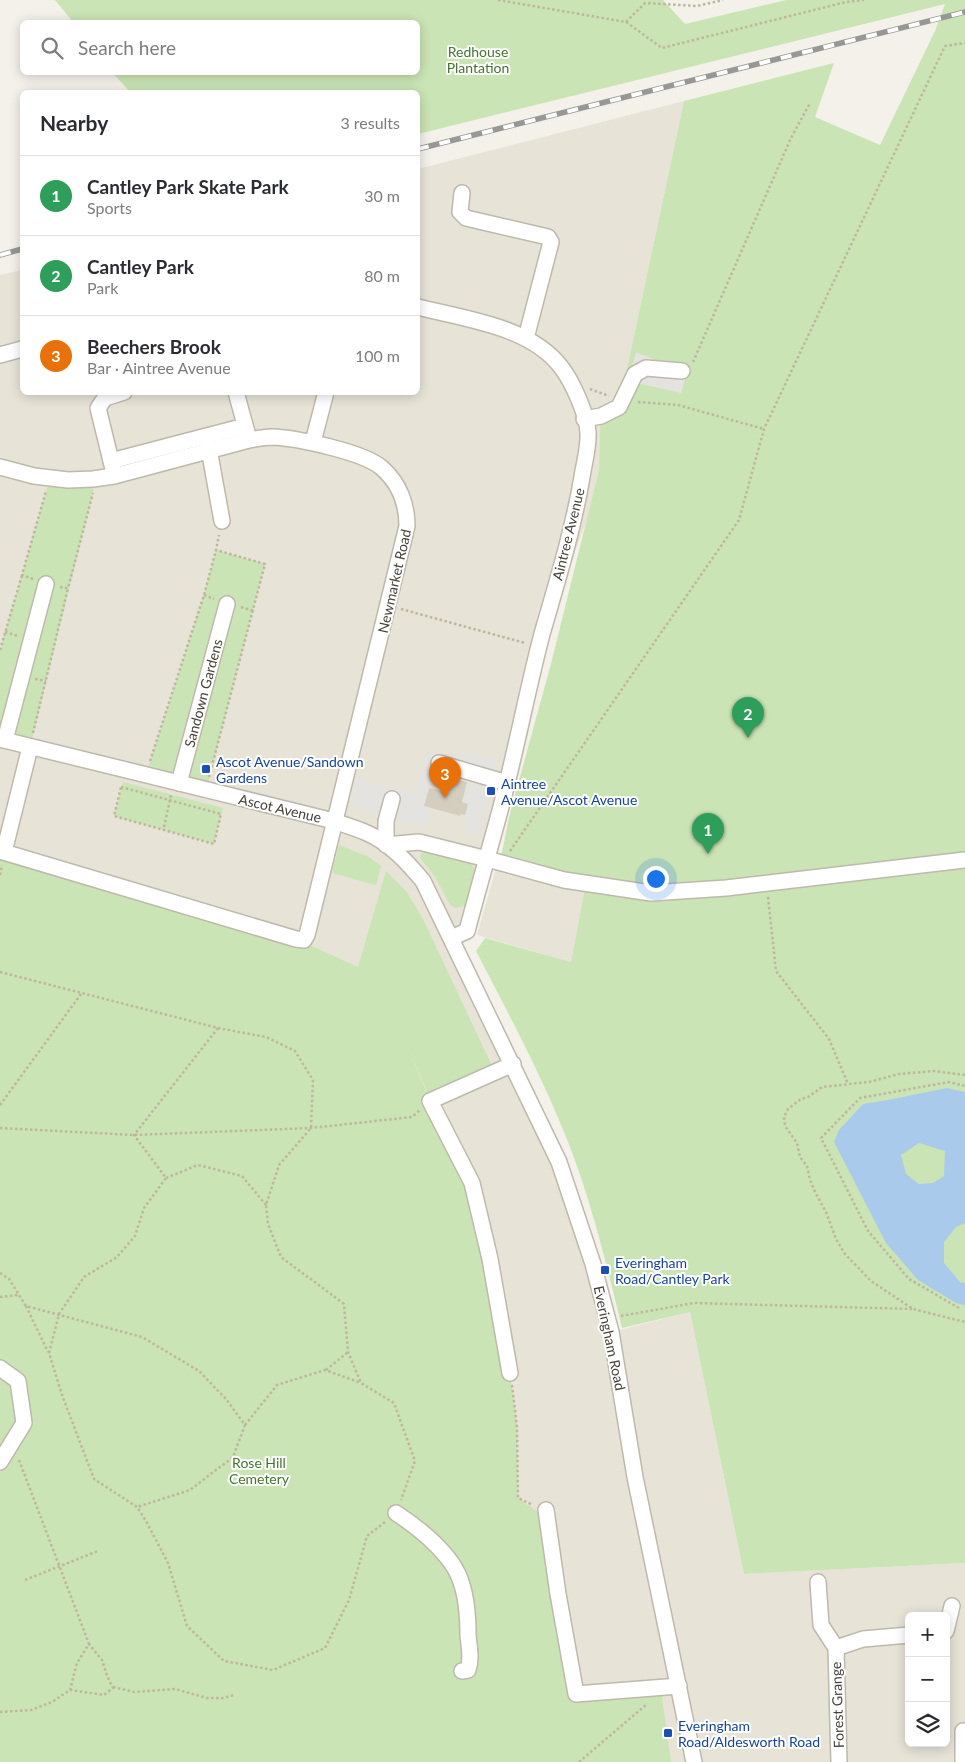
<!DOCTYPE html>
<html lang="en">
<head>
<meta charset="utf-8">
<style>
  :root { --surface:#fff; --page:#f7f7f7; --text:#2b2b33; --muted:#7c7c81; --line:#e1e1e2; --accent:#1a73e8 }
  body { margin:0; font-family:Lato,sans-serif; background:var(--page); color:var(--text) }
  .controls { position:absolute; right:15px; bottom:15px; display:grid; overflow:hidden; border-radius:8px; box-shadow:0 2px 12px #0003 }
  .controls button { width:45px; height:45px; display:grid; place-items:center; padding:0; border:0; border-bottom:1px solid var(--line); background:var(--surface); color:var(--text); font:25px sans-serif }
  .you { position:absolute; left:655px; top:878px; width:18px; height:18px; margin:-12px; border:4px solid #fff; border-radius:50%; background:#1a73e8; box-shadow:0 0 0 8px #1a73e833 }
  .badge { display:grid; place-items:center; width:32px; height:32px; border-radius:50%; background:var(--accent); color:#fff; font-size:16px; font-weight:700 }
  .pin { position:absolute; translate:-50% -41px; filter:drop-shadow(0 1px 2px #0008) }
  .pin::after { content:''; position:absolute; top:26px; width:18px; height:15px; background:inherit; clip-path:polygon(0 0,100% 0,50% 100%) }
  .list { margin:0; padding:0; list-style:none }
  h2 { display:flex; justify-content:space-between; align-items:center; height:65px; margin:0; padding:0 20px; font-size:21px }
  h2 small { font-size:16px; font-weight:400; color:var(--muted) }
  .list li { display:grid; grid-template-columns:32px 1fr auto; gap:15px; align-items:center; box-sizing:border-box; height:80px; padding:0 20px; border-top:1px solid var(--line) }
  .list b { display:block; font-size:19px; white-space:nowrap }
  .list p { margin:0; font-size:16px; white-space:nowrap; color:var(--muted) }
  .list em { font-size:16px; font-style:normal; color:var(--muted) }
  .icon { flex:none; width:28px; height:28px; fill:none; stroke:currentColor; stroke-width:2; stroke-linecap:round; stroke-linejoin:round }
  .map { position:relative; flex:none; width:965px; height:1762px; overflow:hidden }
  .search { position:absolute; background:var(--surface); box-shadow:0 2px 12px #0003; left:20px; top:20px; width:400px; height:55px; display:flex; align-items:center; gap:12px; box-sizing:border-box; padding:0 18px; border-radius:8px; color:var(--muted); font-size:19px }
  .panel { position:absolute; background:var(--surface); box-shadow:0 2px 12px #0003; left:20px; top:90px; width:400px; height:305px; border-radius:8px }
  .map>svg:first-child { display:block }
  .residential { fill:#e7e3d7; fill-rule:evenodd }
  .green { fill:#cae4b5 }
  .parking { fill:#e5e3e0 }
  .water { fill:#aacaeb; fill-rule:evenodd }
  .building { fill:#d4cebf }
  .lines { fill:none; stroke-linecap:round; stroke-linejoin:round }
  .minor-casing { stroke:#beb9ac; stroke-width:18 }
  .path { stroke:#bfb69e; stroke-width:2.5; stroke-dasharray:2.5 2.5; stroke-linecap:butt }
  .minor { stroke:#fff; stroke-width:15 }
  .rail-casing { stroke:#979797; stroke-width:5.5 }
  .rail { stroke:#fff; stroke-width:4; stroke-dasharray:11; stroke-linecap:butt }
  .transit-dot { fill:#1a4fb4; stroke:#fff; stroke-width:2 }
  .labels { text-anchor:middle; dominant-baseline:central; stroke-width:4; stroke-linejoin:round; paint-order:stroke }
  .park-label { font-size:14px; fill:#43742f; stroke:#fff }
  .street-label { font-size:14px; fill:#464238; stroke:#fff }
  .transit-label { font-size:14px; fill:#164399; stroke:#fff; text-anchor:start }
</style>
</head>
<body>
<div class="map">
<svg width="965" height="1762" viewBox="0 0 965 1762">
  <rect width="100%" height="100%" fill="#f3f1e9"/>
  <g class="residential">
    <path d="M684,101L617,416L600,427L599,470L588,517L539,647L467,931L452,937L559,1162L612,1332L690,1312L744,1574L965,1563V1762H0V275L22,270V392H418V169ZM909,1616H946V1743H909Z"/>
    <polygon points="496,868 584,893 571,962 477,935"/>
  </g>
  <g class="green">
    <path d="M55,0H663L685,24L786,0H965V1563L744,1574L690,1312L622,1328C606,1262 590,1195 564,1132C539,1070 507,1011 476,951L485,938L571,962L584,893L496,868L501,857L509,817L552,660L599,470L600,426L617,416L684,101L834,63L815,117L880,145L935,31L945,4L418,134V92H130L113,73L418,72V22H73Z"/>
    <polygon points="50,478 93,479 93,493 30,747 0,739 0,650"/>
    <polygon points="216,550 265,564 206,790 146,774 204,595"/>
    <polygon points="123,782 223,808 214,844 114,816"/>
    <polygon points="339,845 369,857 381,866 376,885 332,873"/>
    <polygon points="0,851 296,939 358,967 386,871 406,891 422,917 493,1068 429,1096 407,1045 430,1101 472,1183 510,1373 517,1427 518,1498 542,1515 570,1682 608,1689 660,1683 671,1762 0,1762"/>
    <polygon points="429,851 469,862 477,872 469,903 463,906 456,908 450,905 436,878 420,858 421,853"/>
  </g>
  <g class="parking">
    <polygon points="636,352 687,373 681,393 628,381"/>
    <polygon points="426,750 457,757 459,750 496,761 478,833 472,836 467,836 465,815 468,804 462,802 467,782 453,778 433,774 425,806 430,808 427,827 357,808 353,803 352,798 357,778 415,794"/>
  </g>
  <path class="water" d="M947,1088L965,1092V1223L956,1227L944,1242V1263L960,1282L965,1283V1305L956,1303L918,1280L886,1243L834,1142L839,1130L863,1104L888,1100ZM919,1143L945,1151L944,1176L933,1183L919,1184L906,1174L901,1155Z"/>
  <polygon class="building" points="453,778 467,782 462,802 468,804 465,815 460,814 460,816 424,806 429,788 449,793"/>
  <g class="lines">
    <g class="minor-casing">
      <g id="minor">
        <polyline points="462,193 460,212 466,218 548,237 551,242 526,338"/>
        <path d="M418,307C464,319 530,326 561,367C572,381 587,414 588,432C589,447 584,463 582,477C573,530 557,582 542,634C526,695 515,757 498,818C488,855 477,893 467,931L451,938"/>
        <polyline points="0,355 22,349"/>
        <polyline points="236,392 248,436"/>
        <polyline points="584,419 601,416 619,407 635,374 646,368 682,371"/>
        <polyline points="313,442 326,392"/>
        <polyline points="209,449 222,521"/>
        <polyline points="111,461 245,426"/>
        <path d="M0,467L34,476L68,480L93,479L114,476L249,440C256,439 264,437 272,437C297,438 364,452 382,468C399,483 407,504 407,526L307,935L304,940L296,939L0,851"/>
        <polyline points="113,469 98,408 105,398 124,392"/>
        <path d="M0,739L334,821C345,825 356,828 367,833C390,843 408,863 423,881L559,1162L593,1264L611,1332L635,1477L694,1762"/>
        <polyline points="5,740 46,584"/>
        <polyline points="439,763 507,783"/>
        <polyline points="179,783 227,604"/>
        <polyline points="392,799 386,821 386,845 419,842 487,859 564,880 651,893 726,888 965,860"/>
        <polyline points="4,852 30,747"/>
        <polyline points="0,1368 18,1381 24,1423 0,1462"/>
        <polyline points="510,1373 490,1259 472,1183 430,1101 513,1064"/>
        <polyline points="546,1510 558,1594 576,1694 679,1686"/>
        <path d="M396,1513C419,1528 453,1555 461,1582C467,1599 468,1617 468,1635C469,1647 472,1658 468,1670L462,1671"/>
        <polyline points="818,1582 821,1625 836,1648"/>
        <polyline points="946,1631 952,1606"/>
        <polyline points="963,1731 963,1762"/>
        <polyline points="839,1762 836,1648 863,1639 909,1635"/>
      </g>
    </g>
    <g class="path">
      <polyline points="498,0 626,22 662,48 846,2 864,0"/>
      <polyline points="626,22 645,3 697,6 723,0"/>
      <polyline points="693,362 791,138 810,103"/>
      <polyline points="590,389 609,396"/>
      <polyline points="638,402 678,405 764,429"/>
      <polyline points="33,579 22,575 46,491"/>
      <polyline points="60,587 68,588 93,493"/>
      <polyline points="204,595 214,599"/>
      <polyline points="241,607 254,611"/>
      <polyline points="401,609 525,643"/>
      <polyline points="5,632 18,636"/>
      <polyline points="0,650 22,575"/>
      <polyline points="35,679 46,681"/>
      <polyline points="33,733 68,588"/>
      <polyline points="150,761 204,595 216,550"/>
      <polyline points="209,777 265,564 216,550 219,535"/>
      <polygon points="121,787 221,814 214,844 114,816"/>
      <polyline points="164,827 171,795"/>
      <polyline points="510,851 739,520 764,429 945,46 965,43"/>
      <polyline points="0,875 2,865"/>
      <polyline points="768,897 776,971 829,1039 848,1084"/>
      <polyline points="0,972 218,1028 266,1037 295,1051 313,1080 311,1128 279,1165 266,1205 268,1224 281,1257 344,1304 348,1352 361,1383 394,1403 415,1461 401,1500"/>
      <polyline points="218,1028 134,1135 166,1178 144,1208 135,1236 117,1257 84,1277 59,1314 49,1353 62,1395 94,1479 137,1507 146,1521 168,1563 187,1626 224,1661 273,1670 325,1648 349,1600 367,1536 385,1522"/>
      <polyline points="965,1075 934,1071 899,1074 869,1082 822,1087 808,1097 801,1099 788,1109 784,1117 785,1126 797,1143 800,1157 807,1166 810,1180 816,1194 826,1212 836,1239 845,1254 871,1281 913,1309 965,1322"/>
      <polyline points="0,1105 81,994"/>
      <polyline points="0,1128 134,1135 311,1128 412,1117 420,1110"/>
      <polyline points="166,1178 198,1165 242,1176 266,1205"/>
      <polyline points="0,1273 9,1279 26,1306 142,1337 199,1371 226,1399 245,1425 233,1457 190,1490 137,1507"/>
      <polyline points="0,1297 18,1295"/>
      <polyline points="26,1306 48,1352"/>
      <polyline points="959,1308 909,1279 868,1231 821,1138 860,1098 949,1082 965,1086"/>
      <polyline points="621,1316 694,1303 912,1309"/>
      <polyline points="326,1370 348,1352"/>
      <polyline points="512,1385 517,1427 518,1498 533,1505"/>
      <polyline points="245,1425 277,1385 325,1370 361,1383"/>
      <polyline points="19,1460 89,1644 77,1663 70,1690"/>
      <polyline points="25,1580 98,1551"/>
      <polyline points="113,1687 134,1692 175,1689 207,1698 223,1698 234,1695"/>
      <polyline points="0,1712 31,1710 52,1702 70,1690 104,1695 113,1688 107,1676 102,1660 89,1644"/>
      <polyline points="579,1762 647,1704"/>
    </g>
    <use href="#minor" class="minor"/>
    <g class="rail-casing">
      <g id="rail">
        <polyline points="418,149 965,12"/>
        <polyline points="0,255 22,249"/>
      </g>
    </g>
    <use href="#rail" class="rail"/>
  </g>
  <g class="transit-dot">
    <rect x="201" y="764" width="10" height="10" rx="2.5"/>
    <rect x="486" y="786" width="10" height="10" rx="2.5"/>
    <rect x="600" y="1265" width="10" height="10" rx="2.5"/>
    <rect x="663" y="1728" width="10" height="10" rx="2.5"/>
  </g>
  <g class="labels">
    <g class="park-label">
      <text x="478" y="51">Redhouse<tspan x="478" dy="16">Plantation</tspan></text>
      <text x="259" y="1462">Rose Hill<tspan x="259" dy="16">Cemetery</tspan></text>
    </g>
    <g class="street-label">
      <text transform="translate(568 534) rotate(-76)">Aintree Avenue</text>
      <text transform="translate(394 581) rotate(-77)">Newmarket Road</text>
      <text transform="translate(203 693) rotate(-75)">Sandown Gardens</text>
      <text transform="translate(280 808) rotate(13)">Ascot Avenue</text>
      <text transform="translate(610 1338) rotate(78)">Everingham Road</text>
      <text transform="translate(837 1705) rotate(-92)">Forest Grange</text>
    </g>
    <g class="transit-label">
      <text x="216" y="761">Ascot Avenue/Sandown<tspan x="216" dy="16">Gardens</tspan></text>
      <text x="501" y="783">Aintree<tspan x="501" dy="16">Avenue/Ascot Avenue</tspan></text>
      <text x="615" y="1262">Everingham<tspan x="615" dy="16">Road/Cantley Park</tspan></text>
      <text x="678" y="1725">Everingham<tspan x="678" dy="16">Road/Aldesworth Road</tspan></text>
    </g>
  </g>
</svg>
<div class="controls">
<button>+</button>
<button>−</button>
<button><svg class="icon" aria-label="layers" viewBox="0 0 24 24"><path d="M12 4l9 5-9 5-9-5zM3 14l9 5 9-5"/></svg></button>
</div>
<div class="you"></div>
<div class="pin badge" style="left:708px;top:854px;background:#2e9e5b">1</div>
<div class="pin badge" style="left:748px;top:738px;background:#2e9e5b">2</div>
<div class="pin badge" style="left:445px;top:798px;background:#e8710a">3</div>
<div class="search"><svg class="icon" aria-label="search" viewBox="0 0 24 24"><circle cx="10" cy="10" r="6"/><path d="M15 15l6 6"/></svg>Search here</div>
<section class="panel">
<h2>Nearby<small>3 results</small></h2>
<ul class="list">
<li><span class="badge" style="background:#2e9e5b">1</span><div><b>Cantley Park Skate Park</b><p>Sports</p></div><em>30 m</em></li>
<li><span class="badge" style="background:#2e9e5b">2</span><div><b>Cantley Park</b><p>Park</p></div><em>80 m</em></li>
<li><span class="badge" style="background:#e8710a">3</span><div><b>Beechers Brook</b><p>Bar · Aintree Avenue</p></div><em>100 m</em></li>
</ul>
</section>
</div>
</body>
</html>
